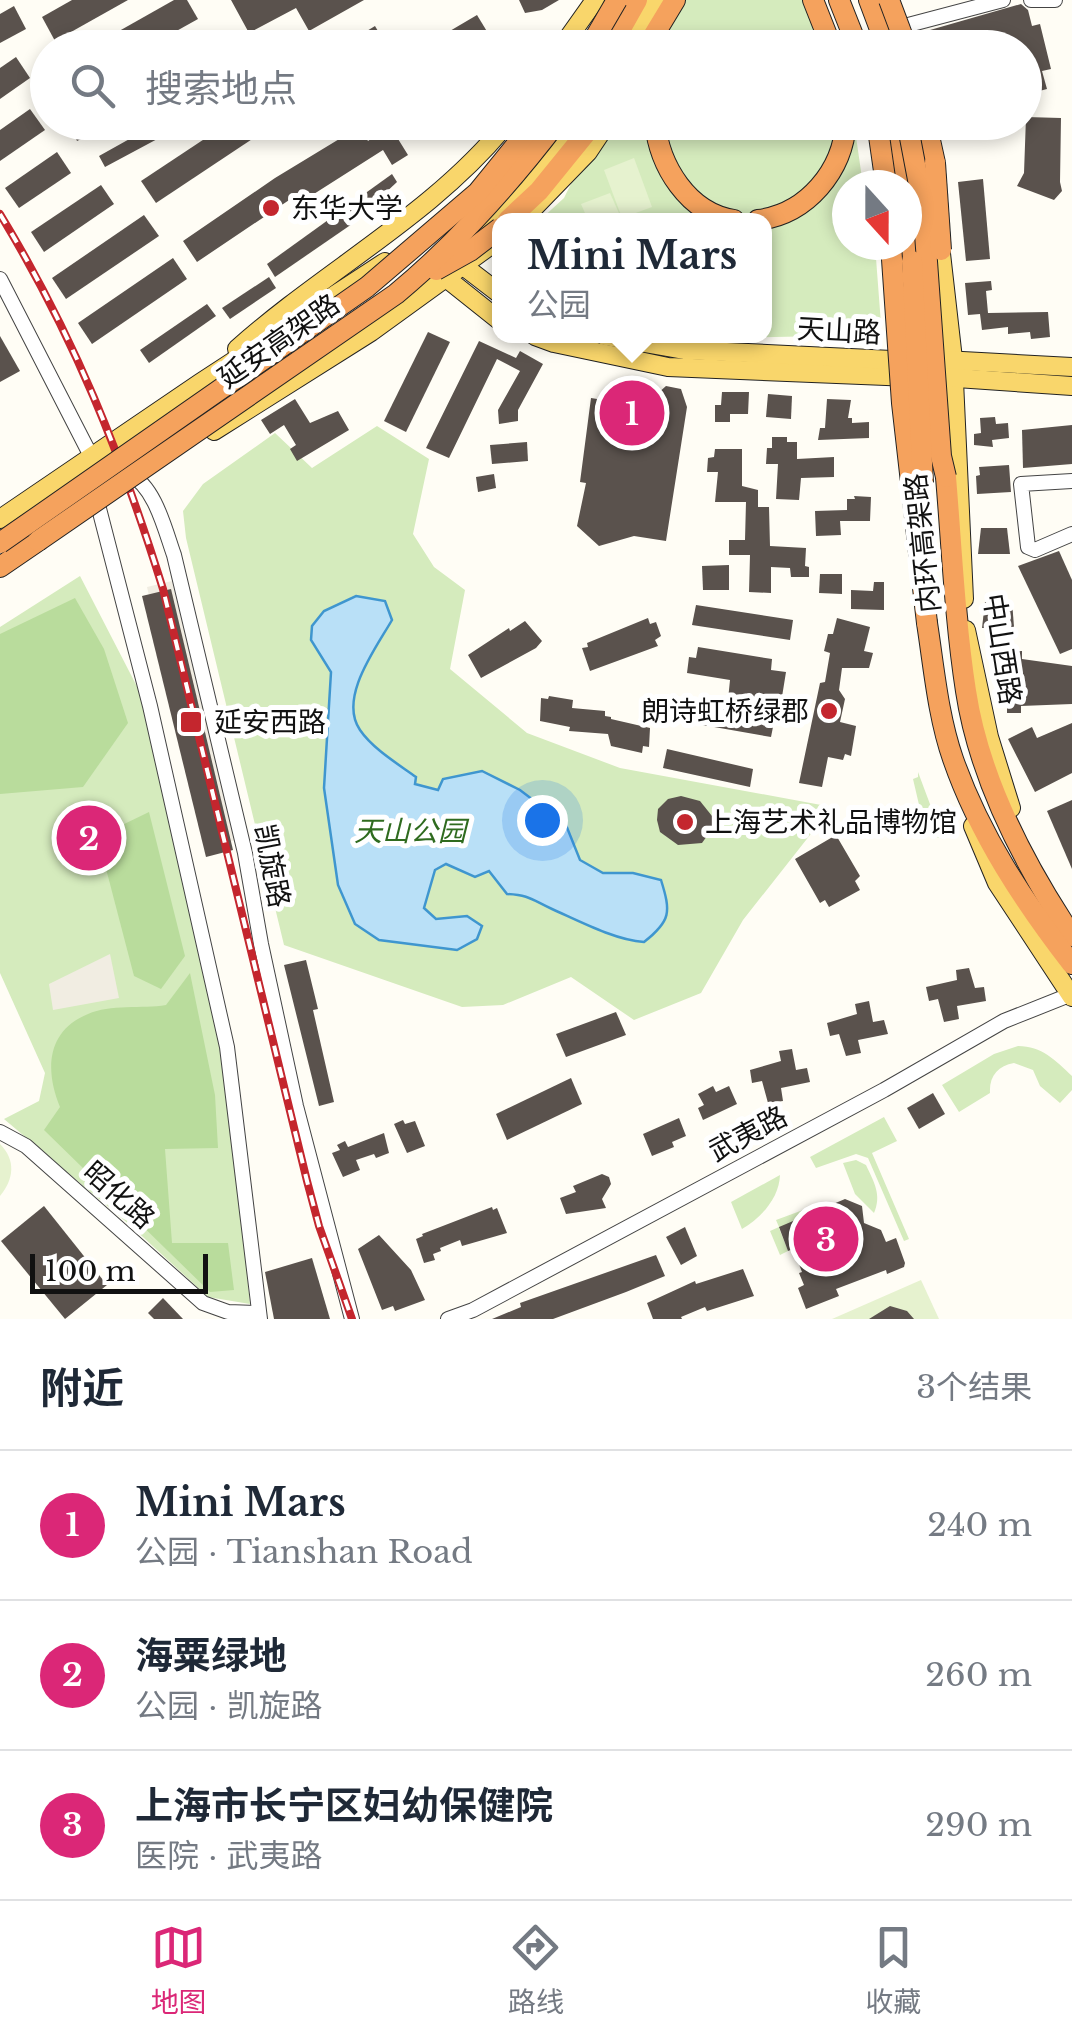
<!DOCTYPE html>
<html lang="zh">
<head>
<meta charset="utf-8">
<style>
  :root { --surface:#fff; --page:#f2f2f3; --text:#1f2937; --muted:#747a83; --line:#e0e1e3; --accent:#db2777 }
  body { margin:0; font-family:"Libre Baskerville","Noto Sans SC",serif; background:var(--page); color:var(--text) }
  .compass { position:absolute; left:832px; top:170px; width:90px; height:90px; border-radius:50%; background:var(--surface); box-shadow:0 5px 15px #0003; rotate:159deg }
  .scale { position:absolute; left:30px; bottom:25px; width:178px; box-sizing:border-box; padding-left:10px; border:5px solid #111; border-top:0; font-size:28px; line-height:35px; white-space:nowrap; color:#111; -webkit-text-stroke:8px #fff; paint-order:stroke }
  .you { position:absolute; left:542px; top:820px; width:35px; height:35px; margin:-25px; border:8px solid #fff; border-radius:50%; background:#1a73e8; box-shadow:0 0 0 15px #1a73e833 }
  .badge { display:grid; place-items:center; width:65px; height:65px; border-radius:50%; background:var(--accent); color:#fff; font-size:32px; font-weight:700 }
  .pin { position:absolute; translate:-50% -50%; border:5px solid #fff; box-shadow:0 2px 10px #0006 }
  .popup { position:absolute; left:492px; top:213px; width:280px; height:130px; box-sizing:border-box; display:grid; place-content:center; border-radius:20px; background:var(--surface); filter:drop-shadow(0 2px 8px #0005); font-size:32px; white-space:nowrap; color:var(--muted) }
  .popup b { font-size:38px; color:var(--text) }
  .popup::after { content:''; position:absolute; left:50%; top:100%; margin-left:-20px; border:20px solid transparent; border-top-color:var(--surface) }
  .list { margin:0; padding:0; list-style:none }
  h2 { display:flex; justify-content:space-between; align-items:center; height:130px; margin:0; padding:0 40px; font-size:42px }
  h2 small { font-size:32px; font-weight:400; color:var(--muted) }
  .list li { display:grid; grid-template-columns:65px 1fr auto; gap:30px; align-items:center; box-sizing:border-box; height:150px; padding:0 40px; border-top:2px solid var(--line) }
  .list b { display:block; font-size:38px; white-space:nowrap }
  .list p { margin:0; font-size:32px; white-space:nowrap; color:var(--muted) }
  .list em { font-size:32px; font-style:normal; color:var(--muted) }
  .icon { flex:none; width:55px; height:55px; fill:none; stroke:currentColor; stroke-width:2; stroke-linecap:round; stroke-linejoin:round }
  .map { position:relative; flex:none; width:1072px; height:1319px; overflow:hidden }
  .search { position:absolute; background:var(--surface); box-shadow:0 5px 15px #0003; left:30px; right:30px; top:30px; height:110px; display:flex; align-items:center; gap:25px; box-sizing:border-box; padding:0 35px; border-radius:55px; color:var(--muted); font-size:38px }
  .sheet { height:580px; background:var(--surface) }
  nav { display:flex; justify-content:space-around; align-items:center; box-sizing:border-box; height:140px; border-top:2px solid var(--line); background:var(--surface); font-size:28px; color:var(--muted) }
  nav a { display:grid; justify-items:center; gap:5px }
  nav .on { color:var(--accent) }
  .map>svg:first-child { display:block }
  .green { fill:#d5ebbd }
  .forest { fill:#b9dc9c }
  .pitch { fill:#e6f2cf }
  .plaza { fill:#f1ede2 }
  .water { fill:#b9e0f7; stroke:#3f96cf; stroke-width:2.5 }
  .building { fill:#5a524d }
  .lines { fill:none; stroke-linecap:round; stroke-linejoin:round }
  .minor-casing { stroke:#444; stroke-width:16 }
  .major-casing { stroke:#222; stroke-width:20 }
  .highway-casing { stroke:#222; stroke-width:22 }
  .minor { stroke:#fff; stroke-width:14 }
  .major { stroke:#f9d66b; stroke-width:18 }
  .highway { stroke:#f5a25d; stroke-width:20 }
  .rail-casing { stroke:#c4262e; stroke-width:8 }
  .rail { stroke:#fff; stroke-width:4; stroke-dasharray:11; stroke-linecap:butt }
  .highway-bridge-casing { stroke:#222; stroke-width:22; stroke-linecap:butt }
  .highway-bridge { stroke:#f5a25d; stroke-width:20 }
  .poi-dot { fill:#c4262e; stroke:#fff; stroke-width:4 }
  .labels { text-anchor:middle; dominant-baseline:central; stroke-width:10; stroke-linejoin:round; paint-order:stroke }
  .poi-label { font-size:28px; fill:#111; stroke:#fff; text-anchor:start }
  .street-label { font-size:28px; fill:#111; stroke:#fff }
  .park-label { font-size:28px; font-style:italic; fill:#2f6b1f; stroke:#fff }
</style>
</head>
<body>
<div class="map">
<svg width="1072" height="1319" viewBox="0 0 1072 1319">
  <rect width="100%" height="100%" fill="#fffdf5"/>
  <g class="green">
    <polygon points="685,0 806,0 825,48 643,48"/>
    <polygon points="601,123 854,123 863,185 847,185 847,245 875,245 881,324 874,335 723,338 710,336 764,336 764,220 540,220 564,198"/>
    <polygon points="377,426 429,459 413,534 434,567 465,590 450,669 527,733 620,768 832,807 743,920 701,993 634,1020 571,977 503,1005 462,1007 284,945 186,538 183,511 203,484 275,433 312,468"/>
    <polygon points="80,576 146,704 225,1047 250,1304 208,1297 131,1226 4,1119 39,1101 45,1073 0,973 0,627"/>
    <path d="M918,772L943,839L855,813L857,808C879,815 901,826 920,809L913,779L918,777Z"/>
    <path d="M1018,1046C1042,1046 1055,1060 1072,1076V1090L1060,1103L1040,1086L1033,1070L1014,1063C998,1066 989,1076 990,1093L959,1112L942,1085L994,1054Z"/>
    <polygon points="884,1117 897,1141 872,1153 909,1239 904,1241 868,1158 856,1154 816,1168 810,1157"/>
    <path d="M856,1160L866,1165C874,1182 882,1195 874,1213L855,1194L843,1163Z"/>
    <path d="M780,1175C779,1198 762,1217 742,1229L731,1202Z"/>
    <polygon points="803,1210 806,1217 779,1228 788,1251 780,1255 770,1231 779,1227 776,1220"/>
  </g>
  <g class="forest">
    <polygon points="75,598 104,649 128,723 83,787 0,794 0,634"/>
    <polygon points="149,812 185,956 161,989 134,976 104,861 118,827"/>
    <path d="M190,973L215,1095L218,1148L165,1149L172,1243H228L234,1290L210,1292L44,1130L60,1107C45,1071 46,1031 88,1014C110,1004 142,1009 166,1005Z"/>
  </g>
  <g class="pitch">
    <polygon points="634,158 652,207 622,218 604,170"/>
    <polygon points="610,193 622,220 588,220 581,204"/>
    <path d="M0,1144C16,1160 14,1179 0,1196Z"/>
    <polygon points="921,1280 939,1319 832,1319"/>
  </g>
  <g class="plaza">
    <polygon points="172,581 236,840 208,848 147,587"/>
    <polygon points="110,954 119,998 53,1010 49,984"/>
  </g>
  <path class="water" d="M356,596L385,601L392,620C376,648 338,698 360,730C373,749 398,764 416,777L415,784L438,790L443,779L482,771L520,790L566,825L580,860L603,873H633L661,880C671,912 671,921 644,942C615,940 579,921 552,909C532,900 530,895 507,894L489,871L475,877L446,864L435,870L424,908L436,919L467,916L482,926L477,939L457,950L379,940L355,924L338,885L324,788L331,672L311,640L312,626L324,611Z"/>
  <g class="building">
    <polygon points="72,0 128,0 55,41 42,17"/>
    <polygon points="174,0 187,0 198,19 146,48 89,48"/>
    <polygon points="231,0 364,0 309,31 296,8 249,33"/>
    <polygon points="519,0 559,0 542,10 525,13"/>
    <polygon points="1021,4 1028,10 1032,26 1040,24 1051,69 1042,71 1047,89 1024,95 1024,48 925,48 923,42 930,30"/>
    <polygon points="14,6 26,29 0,43 0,14"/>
    <polygon points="477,15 491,38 475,48 421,48"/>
    <polygon points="375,26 388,48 339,48"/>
    <polygon points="226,32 233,48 214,48 210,39"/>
    <polygon points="16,57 30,78 0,99 0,68"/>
    <polygon points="30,109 45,130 0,161 0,130"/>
    <polygon points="1026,117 1061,118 1060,182 1062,191 1054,200 1017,186 1024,173"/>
    <polygon points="94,122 117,122 77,141 73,132"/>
    <polygon points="145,122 189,122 105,167 99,156 133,137 130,130"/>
    <polygon points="230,122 278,122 156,203 141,181"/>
    <polygon points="390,126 408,155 392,165 383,150 306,199 301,192 197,262 183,241 275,178 359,127 368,141"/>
    <polygon points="57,152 71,173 19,208 5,188"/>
    <polygon points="392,174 397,182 352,224 275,277 267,264"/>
    <polygon points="983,179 990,259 966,261 958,182"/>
    <polygon points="101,185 114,204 44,252 31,232"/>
    <polygon points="144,215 159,236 66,299 52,278"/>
    <polygon points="173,258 187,279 92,344 78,323"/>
    <polygon points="269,277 276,288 230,319 222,308"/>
    <polygon points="991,281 992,290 986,291 988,313 1048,312 1050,337 1031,339 1030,332 1008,334 1008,327 982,330 980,314 968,315 965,283"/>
    <polygon points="207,304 216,316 149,363 140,350"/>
    <polygon points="428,332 450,342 406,432 384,421"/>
    <polygon points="0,336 20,371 0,382"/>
    <polygon points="479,341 516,358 520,351 543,364 518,410 518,421 499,424 498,410 520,371 497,359 449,458 426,448"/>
    <polygon points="666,386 681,389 687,407 666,541 634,536 599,546 577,526 586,483 580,482 591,398 652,408 656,395"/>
    <polygon points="722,392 749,392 748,414 730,414 730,422 715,422 715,405 721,405"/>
    <polygon points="768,394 792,396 791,419 766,417"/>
    <polygon points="295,399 310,423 338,411 349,430 297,461 290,449 296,445 284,425 270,434 261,420"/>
    <polygon points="827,399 851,400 848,418 852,418 852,423 869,422 869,438 818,440 820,428 825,428"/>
    <polygon points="995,417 996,424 1008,423 1009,438 992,440 993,447 974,445 974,434 981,433 980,418"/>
    <polygon points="1072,425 1072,464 1023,468 1022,430"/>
    <polygon points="772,437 787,437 787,442 797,442 797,459 834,457 834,477 801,478 799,500 776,499 778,464 766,464 767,448 772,448"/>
    <polygon points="527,442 528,461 492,464 490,445"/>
    <polygon points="715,449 742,449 742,486 758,490 758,507 769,507 770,546 806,548 805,566 809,567 809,577 791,577 790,568 771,567 771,593 749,592 750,555 729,555 729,540 745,540 746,502 715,502 718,472 707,472 708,458 714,457"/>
    <polygon points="1009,465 1011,492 977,494 976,476 980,475 979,467"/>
    <polygon points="494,474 496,488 478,492 476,477"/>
    <polygon points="854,496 871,497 870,521 840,521 841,535 816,536 815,511 847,510 847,499 855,499"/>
    <polygon points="981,528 1007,528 1010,554 978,554"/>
    <polygon points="1059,551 1072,580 1072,649 1060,654 1018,566"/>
    <polygon points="729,565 729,590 703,590 702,566"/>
    <polygon points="820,574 842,574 842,594 819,593"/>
    <polygon points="874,582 884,582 884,610 851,609 851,590 873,591"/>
    <polygon points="171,589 233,850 206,857 142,596"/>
    <polygon points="1012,601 1014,627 982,628 985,602"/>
    <polygon points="696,605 793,620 790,640 692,625"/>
    <polygon points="648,618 650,624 656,622 661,636 655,640 658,646 590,671 582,648 588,647 587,643"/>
    <polygon points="837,618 870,627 864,651 873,653 869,668 842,668 839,690 845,699 840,722 856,726 851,756 845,754 843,760 828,757 822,787 799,783 820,683 825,682 830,653 824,651 828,634 833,634"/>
    <polygon points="525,621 542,641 536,648 481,678 468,655 509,628 510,631"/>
    <polygon points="698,647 772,659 771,670 786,672 781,703 790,705 789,715 776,712 771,737 680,721 683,703 727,710 730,680 687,673 689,657 696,658"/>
    <polygon points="1022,651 1022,659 1072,666 1072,704 1021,706 1021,713 1007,713 1007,705 998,689 991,652"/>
    <polygon points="549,696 573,700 572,708 605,711 605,716 611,717 611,719 650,728 649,747 643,746 642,753 611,746 608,734 569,731 570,727 540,721 541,698 548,699"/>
    <polygon points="1072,723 1072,773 1035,792 1008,739 1032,727 1037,738"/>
    <polygon points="667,749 753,769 750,787 663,768"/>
    <polygon points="681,796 700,801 712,816 712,829 702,843 678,845 660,832 657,820 658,809 668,799"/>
    <polygon points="1072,800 1072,869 1047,811"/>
    <polygon points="836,835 860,876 855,881 860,890 829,907 825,900 820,903 795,859"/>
    <polygon points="306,960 318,1009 313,1010 334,1102 319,1106 284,965"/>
    <polygon points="969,968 975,988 984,987 986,1001 957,1006 959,1019 944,1022 938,999 929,1001 926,987 957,980 956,970"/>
    <polygon points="869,1001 873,1022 884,1020 888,1034 858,1040 861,1053 846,1056 839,1034 830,1036 827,1023 857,1014 855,1004"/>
    <polygon points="616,1012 626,1035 566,1057 556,1034"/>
    <polygon points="792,1049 796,1070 807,1068 810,1082 781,1088 783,1101 768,1103 762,1081 752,1083 750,1070 781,1061 779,1051"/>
    <polygon points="571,1078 582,1104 507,1140 496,1114"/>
    <polygon points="713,1086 716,1092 729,1086 737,1104 703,1120 698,1108 704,1105 698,1094"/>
    <polygon points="933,1093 945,1114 919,1129 907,1108"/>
    <polygon points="679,1118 686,1136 672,1142 674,1147 652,1156 643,1134"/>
    <polygon points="403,1120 405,1124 415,1121 425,1146 407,1153 394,1124"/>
    <polygon points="384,1133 389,1153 376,1158 374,1154 356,1160 360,1170 343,1177 332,1153 340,1150 337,1145 345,1141 348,1147"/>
    <polygon points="602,1174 609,1177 611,1184 602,1199 606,1208 566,1214 560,1198 576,1192 573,1186"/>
    <polygon points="845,1199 862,1206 864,1223 881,1230 886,1242 896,1238 905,1263 904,1267 887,1274 886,1270 836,1289 839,1296 806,1309 798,1288 804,1285 799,1273 802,1272 793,1249 788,1251 779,1227"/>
    <polygon points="44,1206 107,1285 65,1319 1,1241"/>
    <polygon points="492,1207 493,1210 497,1208 507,1233 462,1246 460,1240 440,1248 441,1251 433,1254 435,1260 424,1263 416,1239 423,1236 422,1234"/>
    <polygon points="685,1227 697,1256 681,1265 666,1237"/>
    <polygon points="379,1235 411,1270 425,1300 395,1311 393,1306 382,1310 358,1249"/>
    <polygon points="656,1255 665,1276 626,1292 553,1319 492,1319 521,1307 520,1303"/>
    <polygon points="312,1258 330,1319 274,1319 265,1272"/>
    <polygon points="743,1269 754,1296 707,1311 705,1307 681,1317 682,1319 653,1319 647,1303 695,1281 696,1284"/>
    <polygon points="163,1298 183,1319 154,1319 148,1313"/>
    <polygon points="890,1306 907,1311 914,1319 869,1319"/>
  </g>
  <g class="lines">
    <g class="minor-casing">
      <g id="minor">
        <polyline points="1031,0 1055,0"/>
        <polyline points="893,29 1003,0"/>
        <polyline points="0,279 92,458 93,466"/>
        <path d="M129,474C155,486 165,530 174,555L245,853L261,944L296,1106L352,1319"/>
        <polyline points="1072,481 1021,484 1028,547 1035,550 1072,534"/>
        <polyline points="96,497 150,706 227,1047 260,1319"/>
        <polyline points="0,1132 26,1146 203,1303 228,1312 257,1313"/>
        <polyline points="448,1319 473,1310 884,1090 1004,1021 1072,994"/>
      </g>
    </g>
    <g class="major-casing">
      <g id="major">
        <polyline points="561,48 595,0"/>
        <polyline points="628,48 656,0"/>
        <polyline points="522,220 588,152 608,122"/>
        <polyline points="480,225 509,201 580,122"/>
        <polyline points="939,236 953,359 964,599"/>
        <polyline points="457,261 500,294"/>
        <polyline points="441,274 500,321"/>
        <polyline points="535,336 554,343 668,367 911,377"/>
        <polyline points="605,336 684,350 913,361"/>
        <path d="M237,349C325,270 433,215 508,122"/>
        <polyline points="944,360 1072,367"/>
        <polyline points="942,377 1072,386"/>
        <polyline points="214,431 371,332 487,248"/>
        <polyline points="0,519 200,383 385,262"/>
        <polyline points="966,630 989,737 1011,808"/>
        <polyline points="973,826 997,883 1072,997"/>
      </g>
    </g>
    <g class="highway-casing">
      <g id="highway">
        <polyline points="813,0 832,48"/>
        <polyline points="839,0 858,48"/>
        <polyline points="869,0 887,48"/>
        <polyline points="610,48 637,0"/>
        <polyline points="646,48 675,0"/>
        <path d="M655,122C659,166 688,213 734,220"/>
        <polyline points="892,122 902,185"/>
        <polyline points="926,122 935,163"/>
        <polyline points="508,220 539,191 595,122"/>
        <path d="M758,220C807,214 843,171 846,122"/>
        <polyline points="907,223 912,261"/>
        <path d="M946,477C952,548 955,620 966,691C979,777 1024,864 1072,936"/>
        <polyline points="0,567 38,541"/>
        <path d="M927,623C934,668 938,716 953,759C979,834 1024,902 1072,964"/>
      </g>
    </g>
    <use href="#minor" class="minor"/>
    <use href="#major" class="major"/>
    <use href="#highway" class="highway"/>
    <g class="rail-casing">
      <path id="rail" d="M0,214C74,336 121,454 163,589L307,1181L319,1226L352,1319"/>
    </g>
    <use href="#rail" class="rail"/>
    <g class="highway-bridge-casing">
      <g id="highway-bridge">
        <polyline points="889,0 907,48"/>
        <polyline points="589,48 617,0"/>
        <polyline points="877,122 886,185"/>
        <polyline points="907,122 923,206 941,456 946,477"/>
        <polyline points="935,163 941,250"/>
        <polyline points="891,245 902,403 927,623"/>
        <polyline points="912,261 923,483"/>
        <polyline points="436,270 470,251 500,228"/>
        <path d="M38,541L396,294C456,244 509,185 557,122"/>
        <polyline points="0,543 367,287 478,192 535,122"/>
      </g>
    </g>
    <use href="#highway-bridge" class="highway-bridge"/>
  </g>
  <g class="poi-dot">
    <circle cx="271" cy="208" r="10"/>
    <circle cx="829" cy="711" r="10"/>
    <rect x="179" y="710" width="24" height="24" rx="5"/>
    <circle cx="685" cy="822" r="10"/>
  </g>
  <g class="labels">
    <g class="poi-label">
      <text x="291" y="208">东华大学</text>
      <text x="809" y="711" text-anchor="end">朗诗虹桥绿郡</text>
      <text x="214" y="722">延安西路</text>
      <text x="705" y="822">上海艺术礼品博物馆</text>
    </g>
    <g class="street-label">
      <text transform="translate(839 331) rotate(3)">天山路</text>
      <text transform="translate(279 341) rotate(-35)">延安高架路</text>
      <text transform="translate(923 543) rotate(-96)">内环高架路</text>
      <text transform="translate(1002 649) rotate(81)">中山西路</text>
      <text transform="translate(272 866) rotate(79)">凯旋路</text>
      <text transform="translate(748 1134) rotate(-28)">武夷路</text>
      <text transform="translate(119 1195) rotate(42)">昭化路</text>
    </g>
    <g class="park-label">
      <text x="410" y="831">天山公园</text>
    </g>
  </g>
</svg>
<svg class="compass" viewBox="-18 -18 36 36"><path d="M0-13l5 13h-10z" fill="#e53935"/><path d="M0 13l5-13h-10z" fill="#747a83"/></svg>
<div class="scale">100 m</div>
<div class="you"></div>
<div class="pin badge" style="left:632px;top:413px">1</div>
<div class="popup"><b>Mini Mars</b>公园</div>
<div class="pin badge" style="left:89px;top:838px">2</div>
<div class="pin badge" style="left:826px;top:1239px">3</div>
<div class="search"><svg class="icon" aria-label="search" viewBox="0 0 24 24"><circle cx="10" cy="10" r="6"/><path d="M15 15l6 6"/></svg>搜索地点</div>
</div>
<section class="sheet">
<h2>附近<small>3个结果</small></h2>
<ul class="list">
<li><span class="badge">1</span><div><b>Mini Mars</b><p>公园 · Tianshan Road</p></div><em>240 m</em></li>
<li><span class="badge">2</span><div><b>海粟绿地</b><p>公园 · 凯旋路</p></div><em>260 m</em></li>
<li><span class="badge">3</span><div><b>上海市长宁区妇幼保健院</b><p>医院 · 武夷路</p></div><em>290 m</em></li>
</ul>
</section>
<nav>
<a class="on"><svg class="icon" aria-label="map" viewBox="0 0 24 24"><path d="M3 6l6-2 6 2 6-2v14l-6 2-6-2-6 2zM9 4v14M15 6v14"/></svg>地图</a>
<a><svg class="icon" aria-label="directions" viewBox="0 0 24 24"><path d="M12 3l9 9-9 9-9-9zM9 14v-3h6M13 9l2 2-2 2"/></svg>路线</a>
<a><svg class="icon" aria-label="saved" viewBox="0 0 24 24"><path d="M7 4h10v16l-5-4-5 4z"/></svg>收藏</a>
</nav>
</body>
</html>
